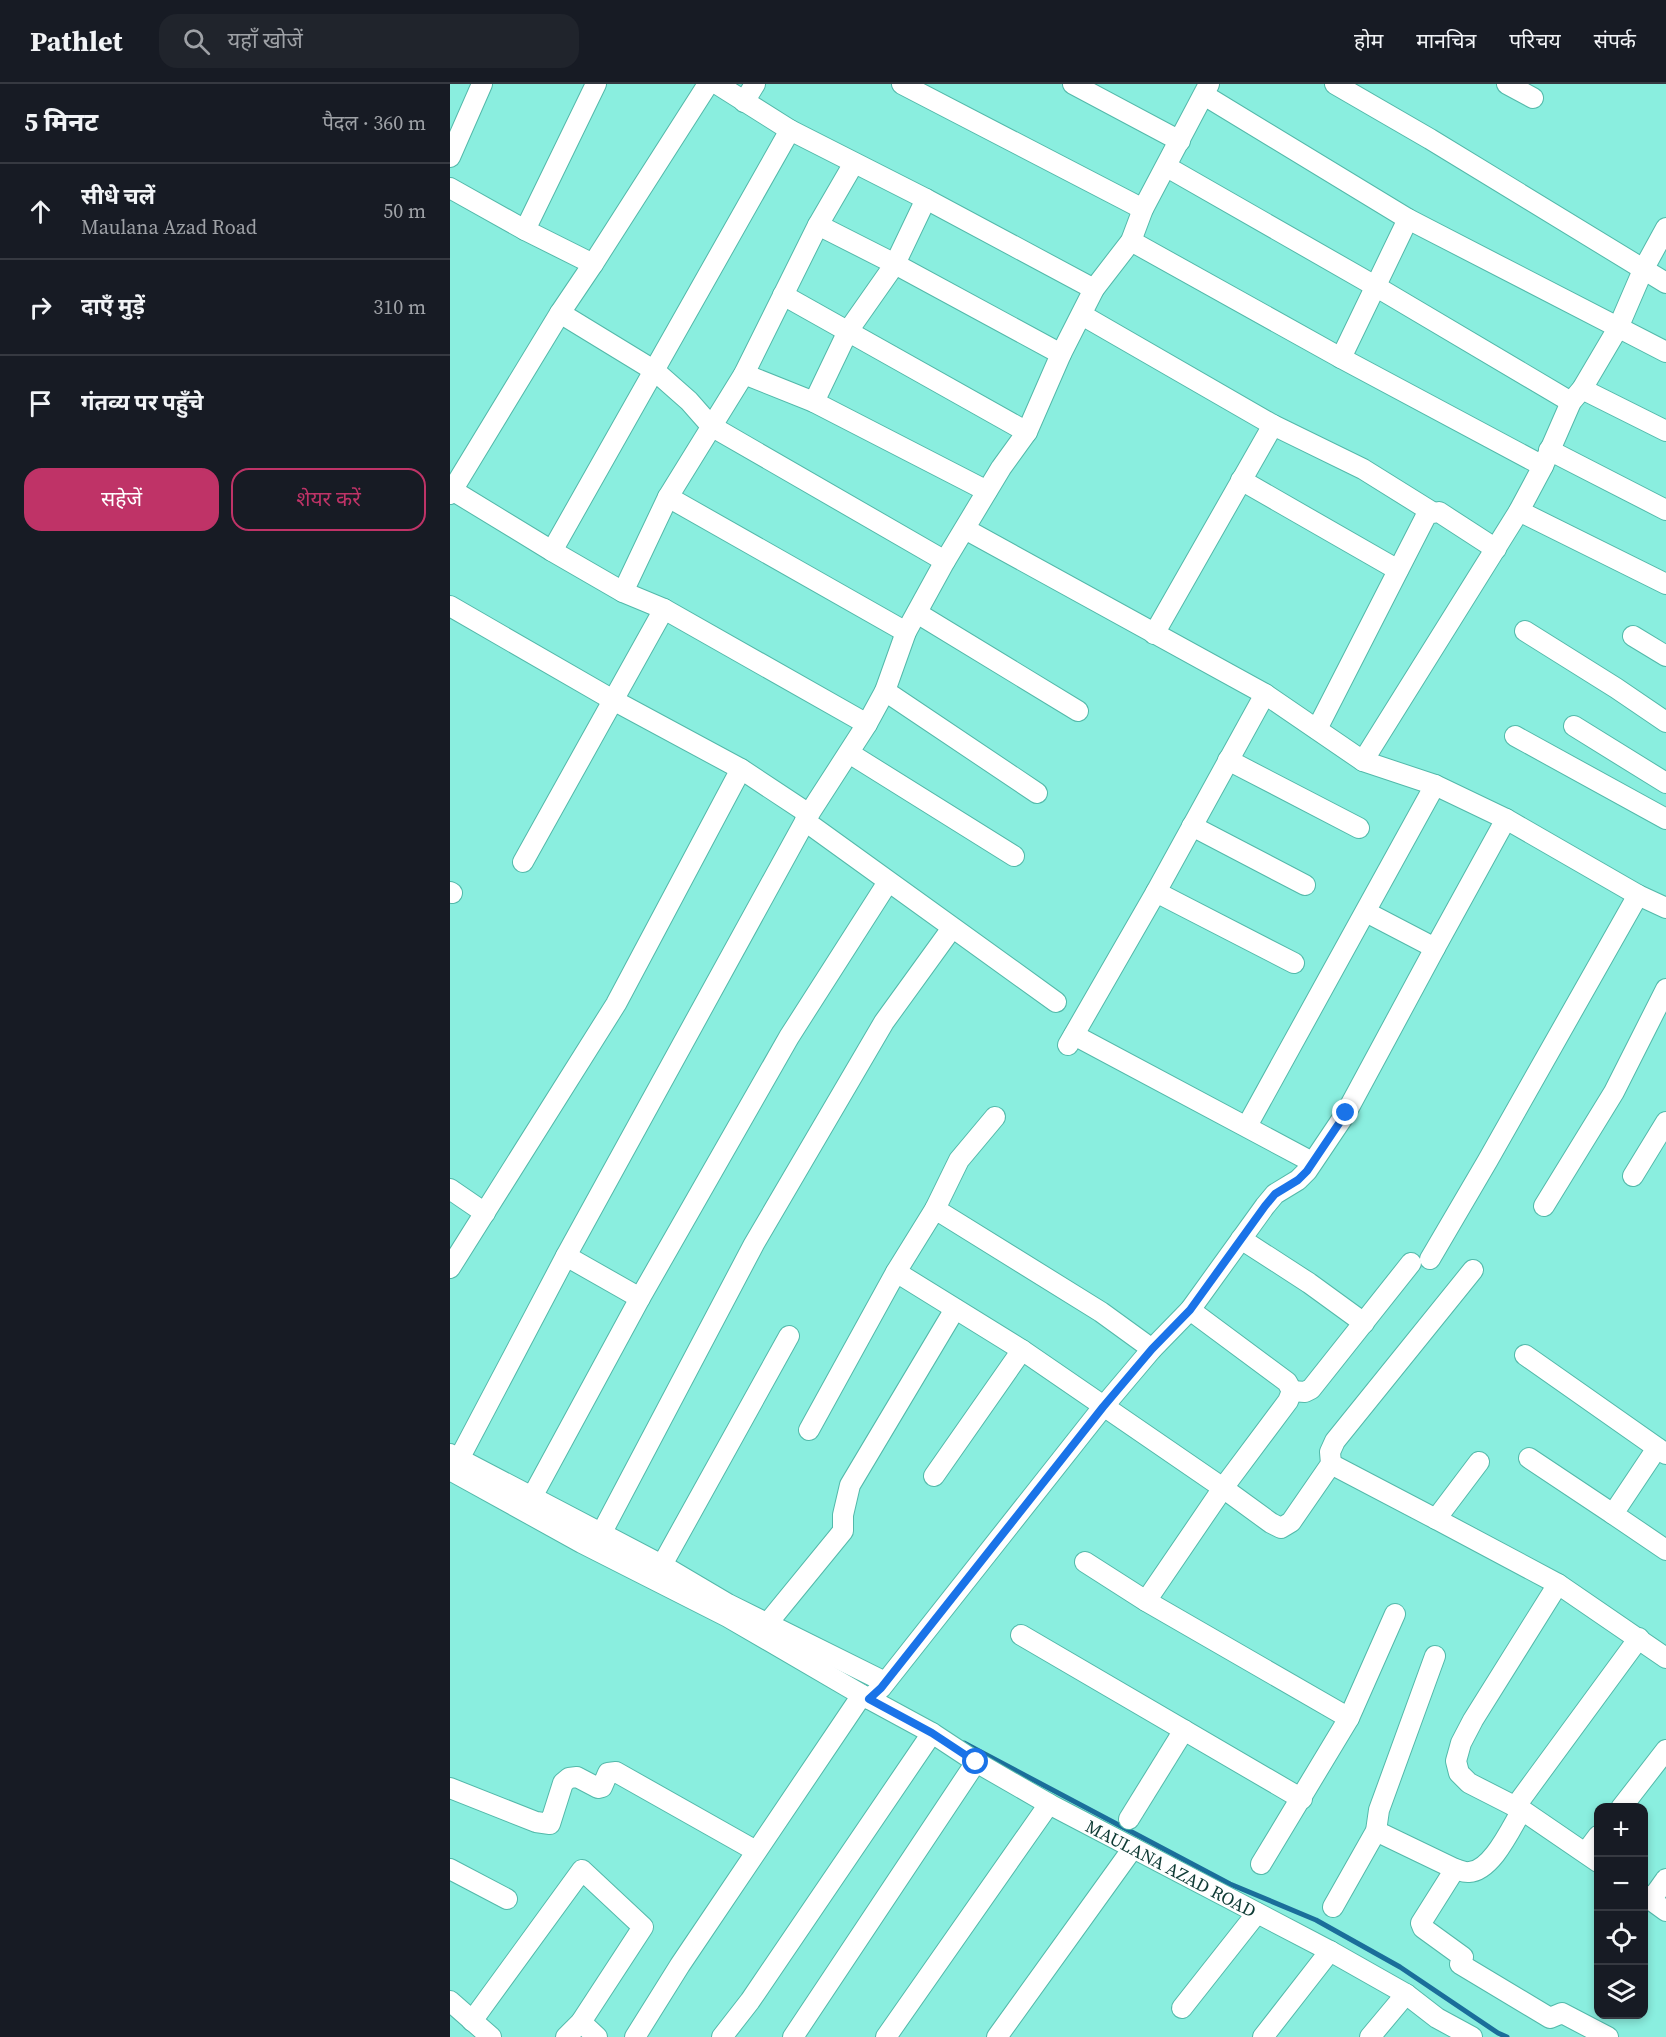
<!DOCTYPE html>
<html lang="hi">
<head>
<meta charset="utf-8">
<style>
  :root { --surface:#171b24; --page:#20242c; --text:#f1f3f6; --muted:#9ea1a6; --line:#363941; --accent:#bf3367 }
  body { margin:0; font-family:"Source Serif 4","Noto Sans Devanagari",serif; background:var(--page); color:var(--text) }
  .controls { position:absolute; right:18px; bottom:18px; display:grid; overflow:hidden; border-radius:12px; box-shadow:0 3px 9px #0003 }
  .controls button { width:54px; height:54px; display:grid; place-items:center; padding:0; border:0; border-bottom:2px solid var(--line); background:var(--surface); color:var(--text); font:30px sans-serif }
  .stop { position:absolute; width:18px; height:18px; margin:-14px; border:4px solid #1a73e8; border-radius:50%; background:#fff }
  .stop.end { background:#1a73e8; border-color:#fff; box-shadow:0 2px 6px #0008 }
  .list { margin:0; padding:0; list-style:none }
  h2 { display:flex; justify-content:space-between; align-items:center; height:78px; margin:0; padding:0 24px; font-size:26px }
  h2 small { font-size:20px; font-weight:400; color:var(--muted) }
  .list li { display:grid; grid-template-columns:39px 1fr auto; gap:18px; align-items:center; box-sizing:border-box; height:96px; padding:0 24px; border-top:2px solid var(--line) }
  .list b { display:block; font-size:22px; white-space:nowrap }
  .list p { margin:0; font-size:20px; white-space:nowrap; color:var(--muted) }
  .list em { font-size:20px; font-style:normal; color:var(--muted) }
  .actions { display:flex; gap:12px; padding:18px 24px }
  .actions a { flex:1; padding:14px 0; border:2px solid var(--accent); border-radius:18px; text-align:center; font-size:21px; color:var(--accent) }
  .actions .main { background:var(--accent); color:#fff }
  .icon { flex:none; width:33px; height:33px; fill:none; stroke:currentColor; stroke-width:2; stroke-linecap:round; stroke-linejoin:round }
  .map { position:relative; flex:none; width:1216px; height:1953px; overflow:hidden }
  header { display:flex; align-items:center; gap:36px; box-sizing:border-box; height:84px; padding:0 30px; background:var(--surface); border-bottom:2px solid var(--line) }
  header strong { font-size:28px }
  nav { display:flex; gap:33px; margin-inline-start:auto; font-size:21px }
  .search { width:420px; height:54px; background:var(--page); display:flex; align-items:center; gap:15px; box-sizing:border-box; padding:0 21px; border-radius:18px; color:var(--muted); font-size:22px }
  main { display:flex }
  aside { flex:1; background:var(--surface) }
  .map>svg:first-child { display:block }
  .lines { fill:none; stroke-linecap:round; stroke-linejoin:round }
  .stream { stroke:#1a6e9a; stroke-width:5 }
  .minor-casing { stroke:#53b9aa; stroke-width:22 }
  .minor { stroke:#fff; stroke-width:20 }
  .route { stroke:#1a73e8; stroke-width:8 }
  .labels { text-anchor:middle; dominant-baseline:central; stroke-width:6; stroke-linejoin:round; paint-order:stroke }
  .street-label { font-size:18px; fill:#0e3a34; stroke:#edfffb }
</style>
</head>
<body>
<header>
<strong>Pathlet</strong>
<div class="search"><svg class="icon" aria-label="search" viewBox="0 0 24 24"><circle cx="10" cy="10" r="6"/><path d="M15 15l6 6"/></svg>यहाँ खोजें</div>
<nav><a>होम</a><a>मानचित्र</a><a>परिचय</a><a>संपर्क</a></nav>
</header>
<main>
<aside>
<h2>5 मिनट<small>पैदल · 360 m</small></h2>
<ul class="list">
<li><svg class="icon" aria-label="ahead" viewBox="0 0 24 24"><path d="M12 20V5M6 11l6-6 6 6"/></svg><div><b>सीधे चलें</b><p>Maulana Azad Road</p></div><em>50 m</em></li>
<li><svg class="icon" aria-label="right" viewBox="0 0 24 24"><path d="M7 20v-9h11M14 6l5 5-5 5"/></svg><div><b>दाएँ मुड़ें</b></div><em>310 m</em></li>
<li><svg class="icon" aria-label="arrive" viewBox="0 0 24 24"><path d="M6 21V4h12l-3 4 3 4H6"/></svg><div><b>गंतव्य पर पहुँचे</b></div></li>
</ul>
<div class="actions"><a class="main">सहेजें</a><a>शेयर करें</a></div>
</aside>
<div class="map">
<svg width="1216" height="1953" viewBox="0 0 1216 1953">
  <rect width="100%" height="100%" fill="#8aeedf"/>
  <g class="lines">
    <polyline class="stream" points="514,1659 780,1800 866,1836 950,1883 1048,1949 1057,1953"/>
    <g class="minor-casing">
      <g id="minor">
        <polyline points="267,0 340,46 476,115 644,205"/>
        <polyline points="452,0 693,125"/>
        <polyline points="623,0 730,57"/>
        <polyline points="885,0 980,55 1216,199"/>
        <polyline points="1057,0 1083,14"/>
        <polyline points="754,11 958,135 1216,268"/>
        <polyline points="294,18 305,0"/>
        <polyline points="0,73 32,0"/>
        <polyline points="717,83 925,202 1121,318"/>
        <polyline points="0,104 75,146 143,180 110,229 0,410"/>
        <polyline points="368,141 445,180 611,270"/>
        <polyline points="75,146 146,0"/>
        <polyline points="681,157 891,274 1093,382"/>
        <polyline points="143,180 258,0"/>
        <polyline points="333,211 577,348"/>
        <polyline points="110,229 205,287 239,317 261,342 495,477"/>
        <polyline points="632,231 823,341 913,385 982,428"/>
        <polyline points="891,274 958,135"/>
        <polyline points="294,290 364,318 537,407"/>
        <polyline points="1132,305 1216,347"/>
        <polyline points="364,318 398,247 445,180 476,115"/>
        <polyline points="1099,366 1216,426"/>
        <polyline points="791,396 948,486"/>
        <polyline points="2,406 102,467 173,508 214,525 417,640"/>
        <polyline points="218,413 456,548"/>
        <polyline points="1069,427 1216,500"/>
        <polyline points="515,445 815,610 706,808 618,961"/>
        <polyline points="102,467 340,46"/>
        <polyline points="173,508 218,413 294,290 368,141 404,79"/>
        <polyline points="0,522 163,616 291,685 359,730"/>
        <polyline points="467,529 628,627"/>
        <polyline points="1075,547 1166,604 1216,638"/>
        <polyline points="704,550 823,341"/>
        <polyline points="1183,552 1216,572"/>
        <polyline points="435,607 587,709"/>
        <polyline points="815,610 913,677 985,701 1056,735 1188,811 1216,824"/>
        <polyline points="1124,642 1216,699"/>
        <polyline points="867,645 977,430 989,428 1046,465"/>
        <polyline points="1065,652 1216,735"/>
        <polyline points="399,669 564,772"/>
        <polyline points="778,676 909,744"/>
        <polyline points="913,677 1069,427 1093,382 1121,318 1132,305 1168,244 1193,186 1216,144"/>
        <polyline points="355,737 606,918"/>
        <polyline points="742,742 855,801"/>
        <polyline points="73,778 214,525"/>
        <polyline points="0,808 2,809"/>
        <polyline points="706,808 844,879"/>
        <polyline points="916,828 985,864 1056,735"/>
        <polyline points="624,951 862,1078"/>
        <polyline points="797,1042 985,701"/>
        <polyline points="1183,1092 1216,1038"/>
        <polyline points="0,1105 35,1129"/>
        <polyline points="1094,1122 1164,1008 1216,905"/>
        <polyline points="485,1125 509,1076 545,1033"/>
        <polyline points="791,1155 859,1199 914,1239"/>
        <polyline points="116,1172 190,1214"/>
        <polyline points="980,1175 1038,1076 1188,811"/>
        <polyline points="0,1184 166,920 291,685"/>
        <polyline points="446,1188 485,1125 651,1228 702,1265"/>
        <polyline points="1075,1271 1216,1370"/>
        <polyline points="842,1307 855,1308 861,1305 961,1179"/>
        <polyline points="359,1346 446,1188 572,1266 773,1404 821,1439 831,1444 841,1438 881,1380 880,1368 885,1357 1023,1186"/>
        <polyline points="1207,1364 1163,1430 1216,1466"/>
        <polyline points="0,1370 212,1481 278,1520 435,1598"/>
        <polyline points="1079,1374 1163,1430"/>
        <polyline points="9,1375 116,1172 359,730 417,640 435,607 456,548 495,477 551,384 577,348 611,270 644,205 681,157 693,125 759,0"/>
        <polyline points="1029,1378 986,1435 1108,1500"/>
        <polyline points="881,1380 986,1435"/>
        <polyline points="0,1386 132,1459 278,1533 412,1611"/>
        <polyline points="484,1392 572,1266"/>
        <polyline points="82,1413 190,1214 339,953 438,798"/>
        <polyline points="151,1450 304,1160 434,938 502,844"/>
        <polyline points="635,1478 696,1517 899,1634"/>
        <polyline points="212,1481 339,1252"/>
        <polyline points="696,1517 773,1404 838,1317 842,1307 837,1298 740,1226"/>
        <polyline points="317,1540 393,1447 393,1431 400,1401 505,1225"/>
        <polyline points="571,1551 852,1715"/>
        <polyline points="419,1615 431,1604 653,1323 702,1265 740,1226 815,1122 825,1110 848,1096 857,1087 896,1029 985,864"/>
        <polyline points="0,1704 86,1738 100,1740 113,1699 119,1694 127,1693 148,1704 152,1703 158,1689 166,1688 306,1767"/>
        <polyline points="1065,1723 1189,1554"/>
        <polyline points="1171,1724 1216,1666"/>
        <polyline points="679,1735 734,1646"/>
        <path d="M926,1747L1005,1785C1009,1786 1015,1789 1019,1788C1042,1787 1061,1744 1072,1726"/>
        <polyline points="1136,1768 1148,1752"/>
        <polyline points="1148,1778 1072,1726 1019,1699 1009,1689 1006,1677 1011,1659 1023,1636 1108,1500 1216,1574"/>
        <polyline points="811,1780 899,1634 945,1530"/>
        <polyline points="0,1785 57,1815"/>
        <polyline points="1005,1785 971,1839 973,1844 1013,1873 1010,1880 1100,1934 1112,1929 1158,1953"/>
        <polyline points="1194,1811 1216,1827"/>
        <polyline points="1201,1816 1216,1795"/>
        <polyline points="883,1823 926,1747 929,1726 985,1572"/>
        <polyline points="0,1917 41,1953"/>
        <polyline points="732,1924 807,1829"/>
        <polyline points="22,1937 132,1786 193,1843 131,1938 116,1953"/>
        <polyline points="131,1938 147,1953"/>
        <path id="s1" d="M185,1953L230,1881L412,1611L482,1649L526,1678L599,1720L880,1867L956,1910L987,1934L1022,1953"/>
        <polyline points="272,1953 300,1917 482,1649"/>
        <polyline points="343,1953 526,1678"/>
        <polyline points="436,1953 599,1720"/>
        <polyline points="547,1953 683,1764"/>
        <polyline points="813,1953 880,1867"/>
        <polyline points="920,1953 956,1910"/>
      </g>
    </g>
    <use href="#minor" class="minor"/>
  </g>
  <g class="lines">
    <polyline class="route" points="526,1678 482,1649 419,1615 431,1604 653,1323 702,1265 740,1226 815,1122 825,1110 848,1096 857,1087 896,1029"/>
  </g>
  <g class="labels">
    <g class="street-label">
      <text stroke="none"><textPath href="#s1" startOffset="765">MAULANA AZAD ROAD</textPath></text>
    </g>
  </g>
</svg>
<div class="controls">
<button>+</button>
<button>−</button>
<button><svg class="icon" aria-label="locate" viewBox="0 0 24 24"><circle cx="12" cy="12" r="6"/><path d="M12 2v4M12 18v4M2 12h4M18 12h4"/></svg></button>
<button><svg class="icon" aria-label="layers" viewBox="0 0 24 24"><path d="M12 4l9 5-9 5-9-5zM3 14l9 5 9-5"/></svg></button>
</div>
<div class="stop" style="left:526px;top:1678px"></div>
<div class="stop end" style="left:896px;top:1029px"></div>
</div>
</main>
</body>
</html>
